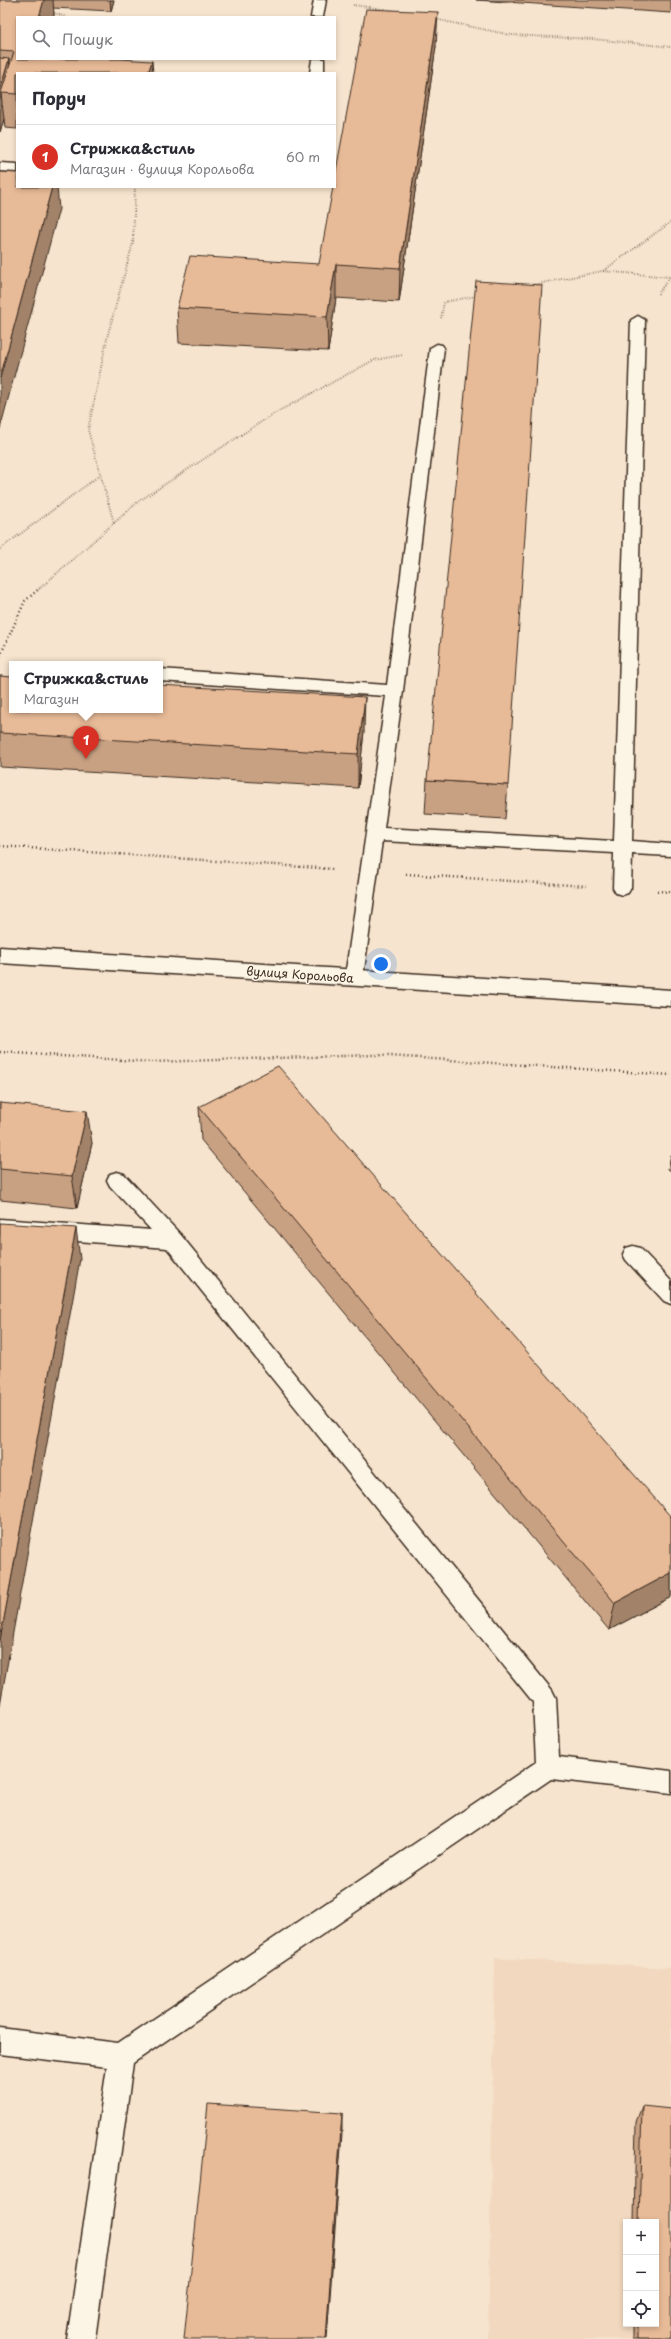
<!DOCTYPE html>
<html lang="uk">
<head>
<meta charset="utf-8">
<style>
  :root { --surface:#fff; --page:#f7f7f7; --text:#2b2b33; --muted:#7c7c81; --line:#e1e1e2; --accent:#d93025 }
  body { margin:0; font-family:"Playpen Sans",sans-serif; background:var(--page); color:var(--text) }
  .controls { position:absolute; right:12px; bottom:12px; display:grid; overflow:hidden; border-radius:0px; box-shadow:0 2px 6px #0003 }
  .controls button { width:36px; height:36px; display:grid; place-items:center; padding:0; border:0; border-bottom:1px solid var(--line); background:var(--surface); color:var(--text); font:20px sans-serif }
  .you { position:absolute; left:381px; top:964px; width:14px; height:14px; margin:-10px; border:3px solid #fff; border-radius:50%; background:#1a73e8; box-shadow:0 0 0 6px #1a73e833 }
  .badge { display:grid; place-items:center; width:26px; height:26px; border-radius:50%; background:var(--accent); color:#fff; font-size:13px; font-weight:700 }
  .pin { position:absolute; translate:-50% -33px; filter:drop-shadow(0 1px 2px #0008) }
  .pin::after { content:''; position:absolute; top:21px; width:14px; height:12px; background:inherit; clip-path:polygon(0 0,100% 0,50% 100%) }
  .popup { position:absolute; left:9px; top:661px; width:154px; height:52px; box-sizing:border-box; display:grid; place-content:center; border-radius:0px; background:var(--surface); filter:drop-shadow(0 1px 3px #0005); font-size:13px; white-space:nowrap; color:var(--muted) }
  .popup b { font-size:15px; color:var(--text) }
  .popup::after { content:''; position:absolute; left:50%; top:100%; margin-left:-8px; border:8px solid transparent; border-top-color:var(--surface) }
  .list { margin:0; padding:0; list-style:none }
  h2 { display:flex; justify-content:space-between; align-items:center; height:52px; margin:0; padding:0 16px; font-size:17px }
  h2 small { font-size:13px; font-weight:400; color:var(--muted) }
  .list li { display:grid; grid-template-columns:26px 1fr auto; gap:12px; align-items:center; box-sizing:border-box; height:64px; padding:0 16px; border-top:1px solid var(--line) }
  .list b { display:block; font-size:15px; white-space:nowrap }
  .list p { margin:0; font-size:13px; white-space:nowrap; color:var(--muted) }
  .list em { font-size:13px; font-style:normal; color:var(--muted) }
  .icon { flex:none; width:22px; height:22px; fill:none; stroke:currentColor; stroke-width:2; stroke-linecap:round; stroke-linejoin:round }
  .map { position:relative; flex:none; width:671px; height:2339px; overflow:hidden }
  .search { position:absolute; background:var(--surface); box-shadow:0 2px 6px #0003; left:16px; top:16px; width:320px; height:44px; display:flex; align-items:center; gap:10px; box-sizing:border-box; padding:0 14px; border-radius:0px; color:var(--muted); font-size:15px }
  .panel { position:absolute; background:var(--surface); box-shadow:0 2px 6px #0003; left:16px; top:72px; width:320px; height:116px; border-radius:0px }
  .map>svg:first-child { display:block }
  .built { fill:#f2d8be; fill-rule:evenodd }
  .lines { fill:none; stroke-linecap:round; stroke-linejoin:round }
  .lane-casing { stroke:#3b2a1e; stroke-width:3 }
  .secondary-casing { stroke:#3b2a1e; stroke-width:3 }
  .path-far1 { stroke:#3b2a1e; stroke-width:2; stroke-dasharray:0.5 2; stroke-linecap:butt }
  .path { stroke:#3b2a1e; stroke-width:2.5; stroke-dasharray:1 3; stroke-linecap:butt }
  .lane { fill:#fcf5e5; fill-rule:evenodd }
  .secondary { fill:#fcf5e5; fill-rule:evenodd }
  .wall { fill:#c8a183; stroke:#3b2a1e }
  .shaded-wall { fill:#a2836a; stroke:#3b2a1e }
  .building { fill:#e8bb98; stroke:#3b2a1e }
  .labels { text-anchor:middle; dominant-baseline:central; stroke-width:3; stroke-linejoin:round; paint-order:stroke }
  .street-label { font-size:12px; fill:#3b2a1e; stroke:#fcf5e5 }
</style>
</head>
<body>
<div class="map">
<svg width="671" height="2339" viewBox="0 0 671 2339">
  <rect width="100%" height="100%" fill="#f6e4ce"/>
  <filter id="ink" filterUnits="userSpaceOnUse"><feTurbulence type="fractalNoise" baseFrequency=".025" numOctaves="2"/><feDisplacementMap in="SourceGraphic" scale="8" xChannelSelector="R" yChannelSelector="G"/><feConvolveMatrix kernelMatrix="1 2 1 2 8 2 1 2 1" color-interpolation-filters="sRGB"/></filter>
  <g filter="url(#ink)">
    <path class="built" d="M495,1958L671,1968V2339H488ZM626,2222H656V2324H626Z"/>
    <g class="lines">
      <g class="lane-casing">
        <g id="lane">
          <polygon points="314,0 326,0 323,17 311,17"/>
          <polygon points="312,59 324,59 324,73 310,73"/>
          <polygon points="0,163 17,164 17,172 0,171"/>
          <polygon points="638,316 645,320 632,841 671,844 671,856 632,854 631,888 628,893 622,895 616,893 613,888 614,853 382,841 363,977 361,982 354,984 347,982 345,977 386,696 160,681 160,669 387,685 430,348 437,344 442,345 444,348 403,691 384,828 614,841 631,320"/>
          <polygon points="117,1172 124,1174 180,1234 552,1690 556,1698 559,1757 671,1771 671,1793 551,1779 133,2063 95,2339 67,2339 107,2067 0,2054 0,2028 118,2043 536,1762 533,1702 167,1248 0,1235 0,1219 151,1230 110,1186 107,1180 110,1174"/>
          <polygon points="633,1246 640,1248 671,1281 671,1304 664,1301 626,1260 623,1254 626,1248"/>
        </g>
      </g>
      <g class="secondary-casing">
        <polygon id="secondary" points="0,947 671,990 671,1006 0,963"/>
      </g>
      <g class="path-far1">
        <polyline points="353,5 398,11"/>
        <polyline points="52,12 66,17"/>
        <polyline points="434,19 511,35 593,39 671,47"/>
        <polyline points="603,271 671,222"/>
        <polyline points="532,285 602,271 670,277 657,295"/>
        <polyline points="441,318 444,302 476,296"/>
        <polyline points="114,523 88,430 108,334 133,243 135,187"/>
        <polyline points="0,549 100,475"/>
        <polyline points="39,589 139,501 275,413 374,360 403,355"/>
      </g>
      <g class="path">
        <polyline points="0,656 25,601 40,588"/>
        <polyline points="0,846 333,869"/>
        <polyline points="406,874 586,886"/>
        <polyline points="657,891 671,892"/>
        <polyline points="0,1052 152,1062 375,1055 671,1075"/>
      </g>
      <use href="#lane" class="lane"/>
      <use href="#secondary" class="secondary"/>
    </g>
    <g class="wall">
      <polygon points="0,0 114,0 111,11 53,8 54,15 53,17 17,17 17,129 5,128 4,119 0,132"/>
      <polygon points="476,0 671,0 671,13"/>
      <polygon points="436,46 399,302 336,298 328,351 179,343 177,308 319,264"/>
      <polygon points="0,676 364,731 358,788 0,767"/>
      <polygon points="427,780 508,785 505,819 425,814"/>
      <polygon points="0,1103 92,1143 77,1208 0,1200"/>
      <polygon points="199,1107 671,1517 671,1597 609,1630 201,1140"/>
      <polygon points="671,1155 671,1171 668,1169"/>
      <polygon points="642,2106 671,2339 632,2339 632,2324 656,2324 656,2222 634,2222 636,2122"/>
    </g>
    <g class="shaded-wall">
      <polygon points="44,0 53,0 54,15 53,17 39,17"/>
      <polygon points="110,0 114,0 111,11"/>
      <polygon points="438,12 436,46 399,302 400,268"/>
      <polygon points="9,59 13,89 1,93 4,119 0,132 0,90"/>
      <polygon points="152,61 153,73 148,73"/>
      <polygon points="52,187 57,187 59,209 0,429 0,378"/>
      <polygon points="336,264 336,298 328,351 327,317"/>
      <polygon points="365,697 364,731 358,788 358,754"/>
      <polygon points="87,1111 92,1143 77,1208 72,1176"/>
      <polygon points="76,1228 80,1259 0,1705 0,1640"/>
      <polygon points="671,1573 671,1597 609,1630 615,1603"/>
      <polygon points="342,2113 342,2133 327,2339 326,2339"/>
    </g>
    <g class="building">
      <polygon points="0,0 44,0 39,17 17,17 17,59 120,59 152,61 148,73 17,73 17,94 1,93 14,52 0,51"/>
      <polygon points="366,9 438,12 400,268 336,264 327,317 177,308 190,256 319,264 333,187 335,187 335,176"/>
      <polygon points="0,58 9,59 0,90"/>
      <polygon points="0,172 17,173 17,187 52,187 0,378"/>
      <polygon points="476,281 542,285 508,785 427,780"/>
      <polygon points="0,676 12,677 12,710 160,710 160,685 365,697 358,754 0,733"/>
      <polygon points="278,1066 671,1517 671,1573 615,1603 199,1107"/>
      <polygon points="0,1103 87,1111 72,1176 0,1169"/>
      <polygon points="0,1223 76,1228 0,1640"/>
      <polygon points="208,2104 342,2113 326,2339 184,2339"/>
      <polygon points="642,2106 671,2109 671,2339 637,2339 637,2324 656,2324 656,2222 639,2222"/>
    </g>
  </g>
  <g class="labels">
    <g class="street-label">
      <text transform="translate(300 974) rotate(4)">вулиця Корольова</text>
    </g>
  </g>
</svg>
<div class="controls">
<button>+</button>
<button>−</button>
<button><svg class="icon" aria-label="locate" viewBox="0 0 24 24"><circle cx="12" cy="12" r="6"/><path d="M12 2v4M12 18v4M2 12h4M18 12h4"/></svg></button>
</div>
<div class="you"></div>
<div class="pin badge" style="left:86px;top:759px">1</div>
<div class="popup"><b>Стрижка&amp;стиль</b>Магазин</div>
<div class="search"><svg class="icon" aria-label="search" viewBox="0 0 24 24"><circle cx="10" cy="10" r="6"/><path d="M15 15l6 6"/></svg>Пошук</div>
<section class="panel">
<h2>Поруч<small></small></h2>
<ul class="list">
<li><span class="badge">1</span><div><b>Стрижка&amp;стиль</b><p>Магазин · вулиця Корольова</p></div><em>60 m</em></li>
</ul>
</section>
</div>
</body>
</html>
